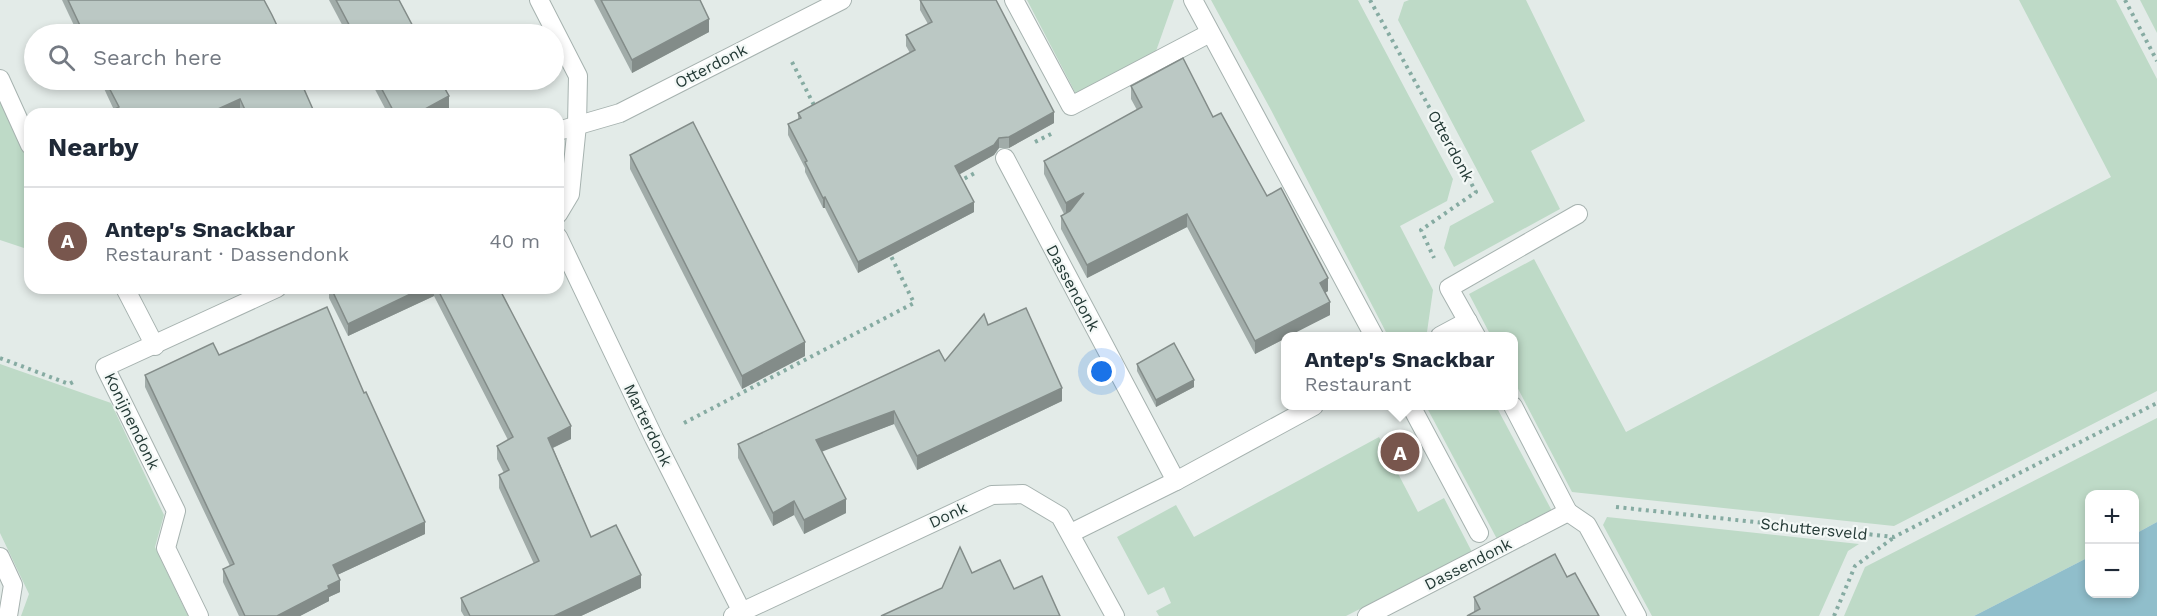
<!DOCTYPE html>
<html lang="en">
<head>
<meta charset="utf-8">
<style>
  :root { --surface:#fff; --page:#f6f6f7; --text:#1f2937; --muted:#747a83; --line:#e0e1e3; --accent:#78564d }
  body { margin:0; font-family:"Work Sans",sans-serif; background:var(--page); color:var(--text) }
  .controls { position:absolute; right:18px; bottom:18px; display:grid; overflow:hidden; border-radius:12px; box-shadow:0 3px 9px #0003 }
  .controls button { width:54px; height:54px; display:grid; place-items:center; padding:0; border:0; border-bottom:2px solid var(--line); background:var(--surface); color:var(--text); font:30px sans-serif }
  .you { position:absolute; left:1102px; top:372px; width:21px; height:21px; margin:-15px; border:4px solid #fff; border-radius:50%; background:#1a73e8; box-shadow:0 0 0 9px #1a73e833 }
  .badge { display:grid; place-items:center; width:39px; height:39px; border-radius:50%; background:var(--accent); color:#fff; font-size:20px; font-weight:700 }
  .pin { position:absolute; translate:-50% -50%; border:3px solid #fff; box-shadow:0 2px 6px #0006 }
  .popup { position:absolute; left:1281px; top:332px; width:237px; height:78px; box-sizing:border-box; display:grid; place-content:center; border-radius:12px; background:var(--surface); filter:drop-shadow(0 2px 4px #0005); font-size:20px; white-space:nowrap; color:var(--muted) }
  .popup b { font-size:22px; color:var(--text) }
  .popup::after { content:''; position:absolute; left:50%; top:100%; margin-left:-12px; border:12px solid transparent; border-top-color:var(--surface) }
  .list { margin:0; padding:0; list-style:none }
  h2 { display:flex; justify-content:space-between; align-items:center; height:78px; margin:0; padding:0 24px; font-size:26px }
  h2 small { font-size:20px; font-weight:400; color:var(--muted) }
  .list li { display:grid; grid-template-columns:39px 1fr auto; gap:18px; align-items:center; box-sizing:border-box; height:108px; padding:0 24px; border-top:2px solid var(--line) }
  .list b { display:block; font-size:22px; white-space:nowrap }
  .list p { margin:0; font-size:20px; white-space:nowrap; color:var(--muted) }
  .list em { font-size:20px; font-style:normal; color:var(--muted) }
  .icon { flex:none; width:33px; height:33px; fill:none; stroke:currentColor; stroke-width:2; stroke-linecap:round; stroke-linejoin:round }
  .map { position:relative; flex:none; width:2157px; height:616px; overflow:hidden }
  .search { position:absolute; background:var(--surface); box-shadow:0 3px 9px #0003; left:24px; top:24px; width:540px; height:66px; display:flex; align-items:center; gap:15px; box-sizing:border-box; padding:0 21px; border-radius:33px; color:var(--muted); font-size:22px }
  .panel { position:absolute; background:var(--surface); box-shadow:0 3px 9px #0003; left:24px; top:108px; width:540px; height:186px; border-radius:18px }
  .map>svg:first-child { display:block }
  .green { fill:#bedac7 }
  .water { fill:#90becb }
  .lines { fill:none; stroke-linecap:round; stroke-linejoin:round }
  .minor-casing { stroke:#a6b2af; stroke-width:20 }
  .path { stroke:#86aba2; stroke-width:4; stroke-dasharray:3 4.5; stroke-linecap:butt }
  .minor { stroke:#fff; stroke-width:18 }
  .wall { fill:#a1aca9 }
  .shaded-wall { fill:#838c89 }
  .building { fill:#bbc8c4; stroke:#838c89; stroke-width:1.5 }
  .labels { text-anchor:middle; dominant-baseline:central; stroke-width:4.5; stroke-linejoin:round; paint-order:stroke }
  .street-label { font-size:16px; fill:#243a36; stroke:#f3f8f6 }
</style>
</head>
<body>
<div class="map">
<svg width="2157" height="616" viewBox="0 0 2157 616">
  <rect width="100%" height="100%" fill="#e3ebe8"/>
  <g class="green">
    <polygon points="1027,0 1174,0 1155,54 1077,96"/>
    <polygon points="1211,0 1358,0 1453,179 1447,201 1400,226 1433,290 1427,332 1419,336 1388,336 1271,110"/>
    <polygon points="1409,0 1526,0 1585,121 1531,151 1560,209 1454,267 1444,248 1450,226 1494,202 1398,20 1404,2"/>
    <polygon points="2019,0 2116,0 2157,79 2157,391 1894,526 1572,492 1514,381 1514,336 1491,336 1469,294 1534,259 1626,432 2111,177"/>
    <polygon points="2140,0 2157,0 2157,33"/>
    <polygon points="0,100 30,163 30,250 0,240"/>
    <polygon points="0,364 111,403 164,515 155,547 188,616 21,616 29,594 0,533"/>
    <polygon points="1426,406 1496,406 1552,511 1497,539"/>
    <polygon points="2157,418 2157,522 2135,534 2134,494 2090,494 2089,557 1974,616 1844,616 1865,567"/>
    <polygon points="1379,437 1418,512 1444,498 1472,552 1346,616 1159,616 1156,611 1171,603 1164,587 1148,595 1117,537 1176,505 1194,537"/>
    <polygon points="1607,517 1859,544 1848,551 1819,616 1652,616 1603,525"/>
  </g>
  <polygon class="water" points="2157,522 2157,616 1974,616 2089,557 2090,594 2134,594 2135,534"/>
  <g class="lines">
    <g class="minor-casing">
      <g id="minor">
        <polyline points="539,0 578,76 577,125 570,194 558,214"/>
        <polyline points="1014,0 1071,106 1210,33"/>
        <polyline points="1193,0 1374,336"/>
        <polyline points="0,79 30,145"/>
        <polyline points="558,131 620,113 842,0"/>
        <polyline points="1005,158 1176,481"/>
        <polyline points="558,237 654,438 744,616"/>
        <polyline points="125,288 155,346"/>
        <polyline points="1440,336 1468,321"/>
        <polyline points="1476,336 1449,288 1578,214"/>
        <polyline points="1411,406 1479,533"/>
        <polyline points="1513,406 1568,512"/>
        <polyline points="1568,512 1587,525 1637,616"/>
        <polyline points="1071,533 1176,481 1314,406"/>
        <polyline points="0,557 13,585 8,616"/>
        <polyline points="199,616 166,548 176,511 105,367 277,288"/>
        <polyline points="733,616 992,495 1023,494 1060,516 1115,616"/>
        <polyline points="1367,616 1568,512"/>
      </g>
    </g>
    <g class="path">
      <polyline points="1370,0 1476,192 1421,230 1434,258"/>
      <polyline points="2125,0 2157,61"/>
      <polyline points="792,62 816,109"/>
      <polyline points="1035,142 1053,133"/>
      <polyline points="958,182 975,173"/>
      <polyline points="0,358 69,384 75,381"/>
      <polyline points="684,423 914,303 889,252"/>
      <polyline points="1616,507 1894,537 2157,403"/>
      <polyline points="1834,616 1855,566 1893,538"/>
    </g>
    <use href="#minor" class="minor"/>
  </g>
  <g class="wall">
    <polygon points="62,0 264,0 281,34 78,34"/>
    <polygon points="329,0 399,0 417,34 347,34"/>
    <polygon points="594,0 700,0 709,32 632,73"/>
    <polygon points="920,0 1054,123 1009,148 999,148 994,155 959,174 974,212 858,273 825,208 823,208 805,172 805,168 788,135 788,124 798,119 798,113 910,53 906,46 906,35 928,24 920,10"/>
    <polygon points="100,80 300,80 315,114 241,114 240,110 114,110"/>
    <polygon points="370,80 440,80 449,110 441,114 388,114"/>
    <polygon points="1131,86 1213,117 1267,196 1328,291 1325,293 1330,315 1286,336 1286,338 1255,354 1187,227 1087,278 1061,229 1061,216 1064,214 1044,174 1044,161 1137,110 1131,99"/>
    <polygon points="630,155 805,356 742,389 630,169"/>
    <polygon points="329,288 499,288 571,439 553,448 591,537 641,588 581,616 464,616 461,611 461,598 534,564 499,488 499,475 504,473 497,459 497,446 508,440 434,296 348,336 329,298"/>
    <polygon points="219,355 425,534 337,575 340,592 329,597 329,601 300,616 239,616 223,582 223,569 230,566 145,387 145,375"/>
    <polygon points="945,361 1062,401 917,470 894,424 821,451 846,513 804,534 794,515 773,526 738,458 738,444"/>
    <polygon points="1137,364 1194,387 1156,407 1137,371"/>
    <polygon points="1567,577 1599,616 1474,612 1474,597"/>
  </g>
  <g class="shaded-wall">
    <polygon points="709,19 709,32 632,73 632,60"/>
    <polygon points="449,96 449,110 441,114 416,114"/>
    <polygon points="240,99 240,110 232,114 207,114"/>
    <polygon points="1054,112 1054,123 1009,148 1009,137"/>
    <polygon points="999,138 999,148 994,155 955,177 955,166"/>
    <polygon points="1084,193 1066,216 1066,203"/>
    <polygon points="825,197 825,208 823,208 823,198"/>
    <polygon points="974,202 974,212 858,273 858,262"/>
    <polygon points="1187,214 1187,227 1087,278 1087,265"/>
    <polygon points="1328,278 1328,291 1320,296 1320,283"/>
    <polygon points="423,288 434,288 434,296 348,336 348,324"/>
    <polygon points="1330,302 1330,315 1289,336 1286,336 1286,338 1255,354 1255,341"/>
    <polygon points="805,342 805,356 742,389 742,376"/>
    <polygon points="1194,380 1194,387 1156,407 1156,400"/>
    <polygon points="1062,388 1062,401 917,470 917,456"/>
    <polygon points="894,411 894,424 816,454 816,440"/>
    <polygon points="571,426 571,439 548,450 548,438"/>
    <polygon points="846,499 846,513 804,534 804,520"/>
    <polygon points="794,501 794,515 773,526 773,513"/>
    <polygon points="425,522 425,534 333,577 333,565"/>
    <polygon points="641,575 641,588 581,616 554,616"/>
    <polygon points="340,580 340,592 329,597 329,601 300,616 277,616 328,586"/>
  </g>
  <g class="building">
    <polygon points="68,0 264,0 272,15 281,34 84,34"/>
    <polygon points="336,0 399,0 417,34 354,34"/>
    <polygon points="601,0 700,0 709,19 632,60"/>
    <polygon points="920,0 996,0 1054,112 1009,137 999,138 994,145 955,166 974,202 858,262 825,197 823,198 805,162 807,161 788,124 801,118 798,113 915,50 906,35 932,22"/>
    <polygon points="1183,58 1213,117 1221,113 1267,196 1281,188 1328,278 1320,283 1330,302 1255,341 1187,214 1087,265 1061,216 1070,211 1084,193 1066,203 1044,161 1142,107 1131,86"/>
    <polygon points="105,80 300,80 315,114 247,114 240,99 207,114 105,114 119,107"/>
    <polygon points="377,80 440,80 449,96 416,114 395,114"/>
    <polygon points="693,122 805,342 742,376 630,155"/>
    <polygon points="331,288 423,288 348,324"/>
    <polygon points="437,288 499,288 571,426 548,438 591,537 616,525 641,575 554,616 470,616 461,598 539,561 499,475 509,470 497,446 513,437"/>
    <polygon points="327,307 364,393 366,392 425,522 333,565 340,580 328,586 329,589 277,616 245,616 223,569 234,564 145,375 213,343 219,355"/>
    <polygon points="1026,308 1062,388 917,456 894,411 816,440 846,499 804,520 794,501 773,513 738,444 939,350 945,361 984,314 988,325"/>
    <polygon points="1174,343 1194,380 1156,400 1137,364"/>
    <polygon points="960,547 972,573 1000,560 1014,589 1042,576 1060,616 881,616 942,588"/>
    <polygon points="1555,554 1567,577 1575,573 1599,616 1467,616 1480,609 1474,597"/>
  </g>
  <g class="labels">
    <g class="street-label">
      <text transform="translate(711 66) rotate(-27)">Otterdonk</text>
      <text transform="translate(1451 146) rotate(61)">Otterdonk</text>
      <text transform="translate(1073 288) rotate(62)">Dassendonk</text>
      <text transform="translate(132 421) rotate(64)">Konijnendonk</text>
      <text transform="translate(648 425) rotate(64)">Marterdonk</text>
      <text transform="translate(948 515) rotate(-25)">Donk</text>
      <text transform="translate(1814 529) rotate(6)">Schuttersveld</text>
      <text transform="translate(1468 564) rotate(-27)">Dassendonk</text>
    </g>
  </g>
</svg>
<div class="controls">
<button>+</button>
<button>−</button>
</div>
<div class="you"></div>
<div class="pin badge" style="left:1400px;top:452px">A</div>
<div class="popup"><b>Antep's Snackbar</b>Restaurant</div>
<div class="search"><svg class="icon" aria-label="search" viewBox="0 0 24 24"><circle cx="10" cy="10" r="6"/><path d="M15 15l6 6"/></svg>Search here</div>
<section class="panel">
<h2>Nearby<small></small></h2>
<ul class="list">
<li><span class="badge">A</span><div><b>Antep's Snackbar</b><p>Restaurant · Dassendonk</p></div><em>40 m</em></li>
</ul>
</section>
</div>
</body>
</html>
